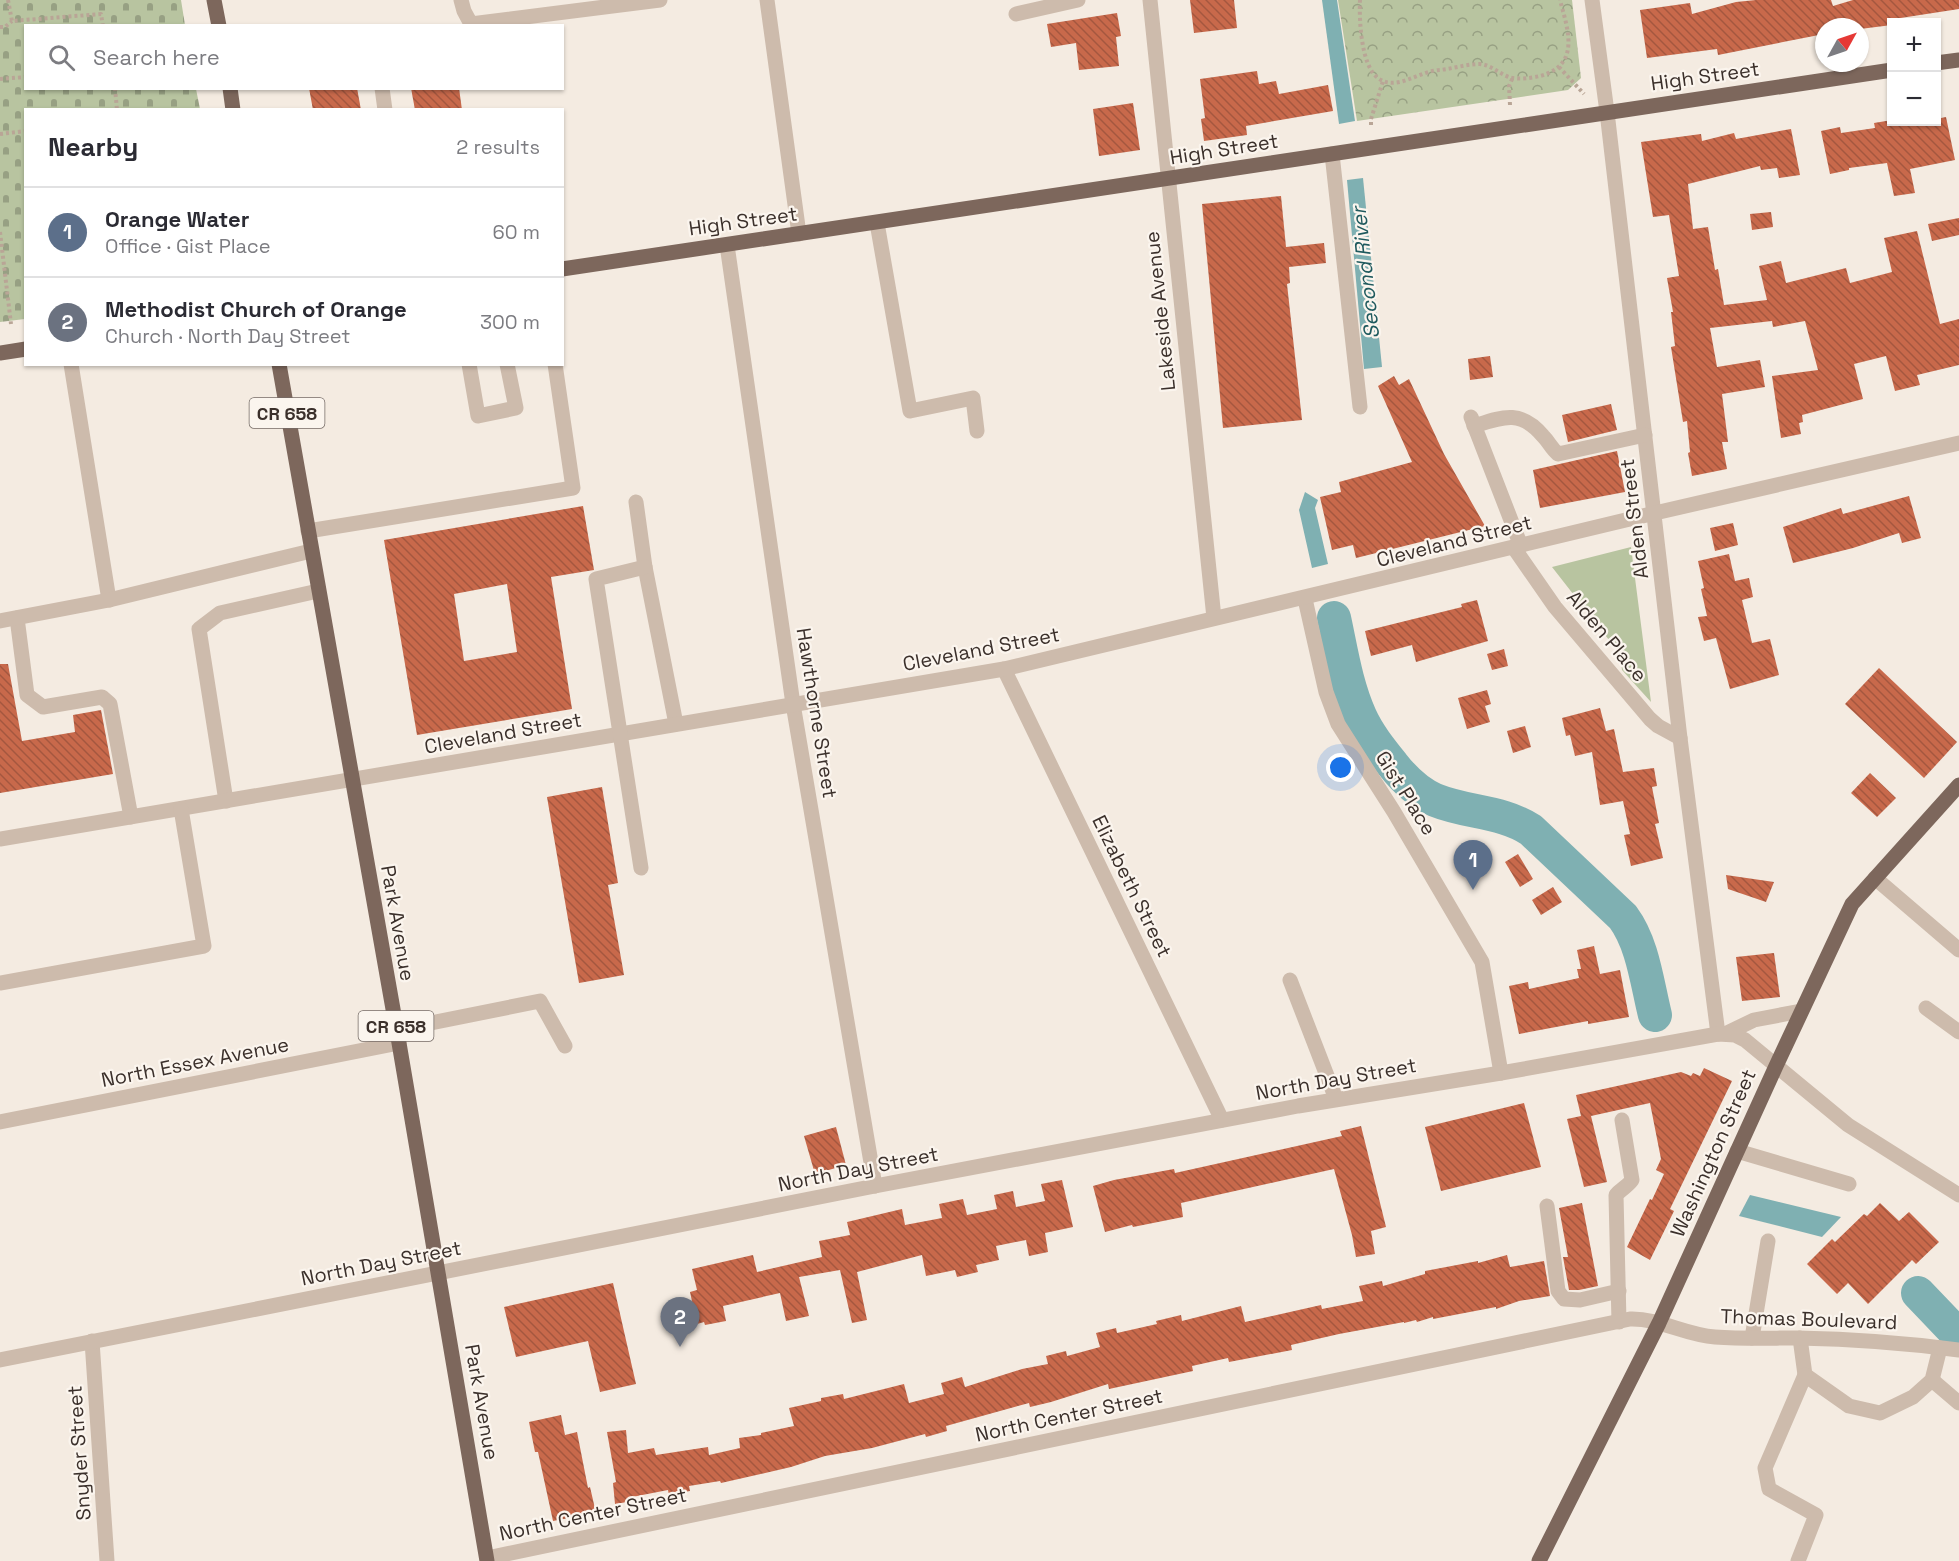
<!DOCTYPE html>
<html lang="en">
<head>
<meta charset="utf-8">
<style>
  :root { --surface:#fff; --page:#f7f7f7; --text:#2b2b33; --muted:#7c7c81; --line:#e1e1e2; --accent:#7c3aed }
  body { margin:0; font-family:"Space Grotesk",sans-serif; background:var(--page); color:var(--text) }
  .controls { position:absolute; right:18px; top:18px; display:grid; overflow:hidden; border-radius:0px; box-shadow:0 2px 4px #0004 }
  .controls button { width:54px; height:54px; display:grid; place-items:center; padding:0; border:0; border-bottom:2px solid var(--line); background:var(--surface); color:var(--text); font:30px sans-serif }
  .compass { position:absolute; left:1815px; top:18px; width:54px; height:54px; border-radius:50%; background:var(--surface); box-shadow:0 2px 4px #0004; rotate:50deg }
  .you { position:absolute; left:1341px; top:768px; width:21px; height:21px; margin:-15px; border:4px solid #fff; border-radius:50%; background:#1a73e8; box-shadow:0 0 0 9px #1a73e833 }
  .badge { display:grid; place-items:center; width:39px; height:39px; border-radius:50%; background:var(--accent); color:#fff; font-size:20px; font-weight:700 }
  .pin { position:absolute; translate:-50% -50px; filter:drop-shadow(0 2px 3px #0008) }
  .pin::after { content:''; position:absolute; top:32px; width:21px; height:18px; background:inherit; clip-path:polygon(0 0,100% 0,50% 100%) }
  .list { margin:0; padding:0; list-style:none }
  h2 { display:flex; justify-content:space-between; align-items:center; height:78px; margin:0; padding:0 24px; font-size:26px }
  h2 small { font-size:20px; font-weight:400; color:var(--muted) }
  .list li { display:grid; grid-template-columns:39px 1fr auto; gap:18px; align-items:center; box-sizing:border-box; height:90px; padding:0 24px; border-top:2px solid var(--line) }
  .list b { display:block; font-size:22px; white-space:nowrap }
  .list p { margin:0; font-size:20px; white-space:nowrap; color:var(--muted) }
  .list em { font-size:20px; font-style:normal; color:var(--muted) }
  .icon { flex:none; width:33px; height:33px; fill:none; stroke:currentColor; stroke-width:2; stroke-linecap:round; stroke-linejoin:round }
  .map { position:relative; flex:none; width:1959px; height:1561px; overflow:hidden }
  .search { position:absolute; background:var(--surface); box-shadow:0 2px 4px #0004; left:24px; top:24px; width:540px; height:66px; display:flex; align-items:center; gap:15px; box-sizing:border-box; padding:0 21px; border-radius:0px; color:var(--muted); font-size:22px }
  .panel { position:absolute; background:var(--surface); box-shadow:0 2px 4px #0004; left:24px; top:108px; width:540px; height:258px; border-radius:0px }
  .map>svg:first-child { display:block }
  .green { fill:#b8c4a0 }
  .cemetery { fill:url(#cemetery-stones) }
  .park { fill:url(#park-crowns) }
  .water { fill:#7fb0b2 }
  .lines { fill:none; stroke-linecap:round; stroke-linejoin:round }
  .river { stroke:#7fb0b2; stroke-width:34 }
  .building { fill:url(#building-back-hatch); fill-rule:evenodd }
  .path { stroke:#b9a596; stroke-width:4; stroke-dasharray:3 3; stroke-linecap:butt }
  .minor { stroke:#cdbbac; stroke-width:15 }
  .major { stroke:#7d675c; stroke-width:15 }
  .labels { text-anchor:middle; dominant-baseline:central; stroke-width:4.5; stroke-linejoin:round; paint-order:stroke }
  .shield { fill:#fbf5ee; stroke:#756b66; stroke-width:1.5 }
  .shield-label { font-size:18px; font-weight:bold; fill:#3b302b }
  .street-label { font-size:20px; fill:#3b302b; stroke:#fbf5ee }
  .water-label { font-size:21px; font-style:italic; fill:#1f5a5e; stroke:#fbf5ee }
</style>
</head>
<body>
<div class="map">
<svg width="1959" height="1561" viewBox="0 0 1959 1561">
  <defs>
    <pattern id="cemetery-stones" width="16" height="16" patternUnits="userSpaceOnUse" patternTransform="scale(1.5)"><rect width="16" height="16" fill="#b8c4a0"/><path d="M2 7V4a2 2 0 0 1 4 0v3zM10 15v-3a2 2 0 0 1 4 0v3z" fill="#97a083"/></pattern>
    <pattern id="park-crowns" width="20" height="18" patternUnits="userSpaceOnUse" patternTransform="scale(1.5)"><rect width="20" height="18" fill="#b8c4a0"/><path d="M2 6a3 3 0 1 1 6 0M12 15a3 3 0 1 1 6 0" fill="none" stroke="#97a083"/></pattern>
    <pattern id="building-back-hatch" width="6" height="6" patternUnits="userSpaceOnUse" patternTransform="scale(1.5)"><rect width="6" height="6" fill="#c8694b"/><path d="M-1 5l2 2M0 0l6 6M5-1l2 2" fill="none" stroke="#a4573f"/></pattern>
  </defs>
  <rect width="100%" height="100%" fill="#f4ebe1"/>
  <polygon class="green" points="1631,547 1651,702 1622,670 1620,654 1552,567"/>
  <polygon class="cemetery" points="0,0 181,0 185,25 26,26 26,88 196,89 200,109 26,110 25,319 0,322"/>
  <polygon class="park" points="1338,0 1572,0 1581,78 1568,90 1357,121"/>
  <g class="water">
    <polygon points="1322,0 1337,0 1355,121 1339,124"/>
    <polygon points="1363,178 1382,367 1364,369 1347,180"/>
    <polygon points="1305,492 1318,500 1315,508 1328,564 1312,568 1299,510"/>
    <polygon points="1750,1195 1841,1217 1822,1237 1739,1216"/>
  </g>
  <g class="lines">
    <g class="river">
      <path d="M1334,618C1341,650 1346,685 1360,716C1368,734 1381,750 1393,765C1404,779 1419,793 1435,800C1467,813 1502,811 1531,830L1623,917C1643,944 1647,983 1655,1015"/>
      <polyline points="1918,1293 1959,1336"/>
    </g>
  </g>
  <g class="building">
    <polygon points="1190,0 1234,0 1237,28 1194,33"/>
    <polygon points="1756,0 1831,0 1833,6 1853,0 1959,0 1959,9 1894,19 1894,22 1892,22 1892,25 1860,29 1860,27 1824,27 1824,34 1718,55 1717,49 1647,58 1640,10 1690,3 1692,14 1736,2"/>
    <polygon points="1117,13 1121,36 1116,37 1119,66 1079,70 1076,43 1051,47 1047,24"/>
    <polygon points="1257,71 1259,84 1276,81 1279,94 1328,85 1333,111 1246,126 1247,135 1204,141 1201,119 1205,118 1200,79"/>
    <polygon points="309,88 357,88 361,110 313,110"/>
    <polygon points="411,88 459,88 462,110 415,110"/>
    <polygon points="1133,103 1140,150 1099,156 1093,109"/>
    <polygon points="1946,117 1955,160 1910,169 1915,193 1894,196 1887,163 1849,168 1849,170 1830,174 1821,131 1840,127 1841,133 1875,128 1874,123 1892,120 1892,122 1901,122 1902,126 1924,122 1936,122 1936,119"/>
    <polygon points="1791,129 1800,175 1779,178 1777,168 1761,170 1760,166 1688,184 1693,229 1708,227 1715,270 1718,269 1724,305 1767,300 1759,266 1781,261 1786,283 1846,268 1850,283 1892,272 1884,238 1917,231 1940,324 1959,319 1959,365 1917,375 1920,385 1895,391 1886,356 1854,364 1863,399 1802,415 1803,422 1799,423 1801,434 1781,438 1772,376 1818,370 1805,321 1773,327 1772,321 1710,328 1717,367 1760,360 1765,387 1722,394 1728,442 1722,442 1727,469 1692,476 1688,453 1690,452 1687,421 1683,422 1671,347 1675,346 1671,312 1673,312 1667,278 1679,276 1669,215 1653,217 1641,142 1701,134 1702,141 1734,133 1736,139"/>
    <polygon points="1281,196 1286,247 1324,243 1326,263 1289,267 1290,283 1287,284 1302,420 1223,428 1202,204"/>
    <polygon points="1771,212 1773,227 1752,230 1750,214"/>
    <polygon points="1959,218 1959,235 1932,241 1928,224"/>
    <polygon points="1490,356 1493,377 1470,380 1468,359"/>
    <polygon points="1394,376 1399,385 1409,379 1444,454 1485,526 1356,558 1353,545 1332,550 1320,497 1341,492 1339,482 1412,462 1378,386"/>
    <polygon points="1611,404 1617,430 1568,442 1562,415"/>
    <polygon points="1617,451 1625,492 1540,508 1533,470"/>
    <polygon points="1909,496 1921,538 1902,543 1899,533 1853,548 1793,563 1783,527 1841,508 1843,514"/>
    <path d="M583,506L594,570L551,577L572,709L417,735L384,540ZM507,584L517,652L464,661L454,594Z"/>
    <polygon points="1733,523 1738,545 1715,551 1710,528"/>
    <polygon points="1729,554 1735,581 1749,578 1753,597 1742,600 1752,643 1770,639 1779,675 1730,689 1716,638 1704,641 1698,617 1707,616 1701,589 1704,588 1698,561"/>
    <polygon points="1477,600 1488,641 1416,662 1412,645 1371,656 1365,631 1462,607 1461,604"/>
    <polygon points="1504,649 1508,666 1492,670 1487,654"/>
    <polygon points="0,664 8,664 22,741 75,732 73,715 101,710 113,774 0,793"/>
    <polygon points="1879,668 1957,742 1924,778 1845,704"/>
    <polygon points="1487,690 1491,704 1485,706 1490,722 1467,729 1458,698"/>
    <polygon points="1600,708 1606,731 1614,729 1623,772 1654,768 1657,786 1652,787 1659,823 1655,824 1663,858 1631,866 1624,835 1630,834 1623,801 1600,805 1592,752 1575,756 1570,735 1566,736 1562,718"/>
    <polygon points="1525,726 1531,747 1513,753 1507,731"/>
    <polygon points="1870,773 1896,798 1877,817 1851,793"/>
    <polygon points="602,787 618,883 608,885 624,975 579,983 547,797"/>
    <polygon points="1518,854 1533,879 1520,887 1505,862"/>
    <polygon points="1726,875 1774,882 1766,902 1728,889"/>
    <polygon points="1553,887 1562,902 1541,915 1532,900"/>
    <polygon points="1594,946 1600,974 1620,970 1629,1017 1588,1024 1588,1021 1519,1034 1509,986 1528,982 1529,989 1579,978 1577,969 1581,969 1577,950"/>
    <polygon points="1774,953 1780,997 1742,1001 1736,957"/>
    <polygon points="1704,1068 1732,1081 1670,1209 1674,1211 1650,1260 1627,1247 1650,1199 1652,1200 1664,1174 1656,1170 1661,1159 1650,1103 1591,1116 1607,1182 1584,1187 1567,1119 1581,1116 1576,1095 1681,1072 1691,1076 1693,1073 1700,1076"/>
    <polygon points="1524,1103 1541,1167 1441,1191 1425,1127"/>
    <polygon points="1361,1126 1386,1227 1371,1231 1375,1254 1356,1257 1352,1235 1334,1169 1181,1203 1183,1217 1133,1227 1132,1225 1105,1232 1093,1186 1114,1180 1174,1169 1175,1173 1342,1136 1340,1131"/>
    <polygon points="836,1127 846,1165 815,1174 804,1136"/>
    <polygon points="1062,1180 1073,1227 1045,1233 1048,1252 1029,1256 1026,1240 996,1246 999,1260 976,1265 978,1272 957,1277 955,1270 926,1276 922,1255 857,1272 867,1320 852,1323 840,1270 799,1277 809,1316 786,1321 780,1293 723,1306 726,1321 705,1325 704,1322 697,1324 690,1292 697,1290 692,1269 753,1255 757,1272 822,1257 819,1241 850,1235 847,1222 902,1209 905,1225 942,1218 939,1204 963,1199 967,1215 997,1209 994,1195 1013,1191 1016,1207 1045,1201 1041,1184"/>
    <polygon points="1582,1203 1598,1286 1579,1290 1569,1290 1563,1257 1568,1257 1559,1208"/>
    <polygon points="1880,1203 1899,1221 1909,1212 1939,1242 1916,1264 1912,1260 1868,1304 1848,1283 1837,1294 1807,1264 1832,1239 1835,1242 1864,1214 1867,1216"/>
    <polygon points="1507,1255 1510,1267 1544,1261 1550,1296 1519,1301 1496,1309 1496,1307 1433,1319 1433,1317 1417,1322 1416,1320 1404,1323 1404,1322 1339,1334 1291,1345 1292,1350 1229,1362 1228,1358 1192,1366 1193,1371 1109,1389 1108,1384 1051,1402 1030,1407 1029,1403 946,1426 947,1431 926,1437 925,1434 872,1448 825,1456 791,1467 721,1483 720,1481 689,1486 690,1491 669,1495 668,1490 632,1497 633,1501 615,1504 613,1483 616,1482 607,1432 626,1430 628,1453 654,1448 656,1455 708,1447 709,1455 740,1448 739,1438 761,1435 761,1433 794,1426 789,1408 821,1401 821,1398 843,1394 844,1399 904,1384 909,1403 944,1394 941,1383 962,1377 965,1387 1022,1369 1048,1364 1046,1356 1066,1351 1067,1356 1100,1347 1096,1333 1116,1328 1117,1333 1157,1324 1156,1321 1181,1315 1182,1321 1241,1306 1245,1322 1321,1305 1322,1309 1363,1301 1359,1286 1382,1281 1383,1286 1425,1274 1425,1271 1478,1261 1478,1263"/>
    <polygon points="613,1283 636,1384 600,1392 588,1341 516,1357 504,1307"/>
    <polygon points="561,1415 565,1435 577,1432 588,1488 590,1487 596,1513 553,1521 538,1452 535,1452 529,1422"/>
  </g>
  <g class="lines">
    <g class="path">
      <polyline points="8,0 12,21 101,14 103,26"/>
      <path d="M1360,0C1359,19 1361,66 1378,78C1396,92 1419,71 1439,70C1452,69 1466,64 1480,64C1491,65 1498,73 1509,77C1518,80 1531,78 1540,76C1581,65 1568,30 1560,0"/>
      <polyline points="0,27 5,27 12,21"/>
      <polyline points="1559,67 1584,94"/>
      <polyline points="0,79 26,77"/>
      <polyline points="115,88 117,110"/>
      <polyline points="1510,105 1509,86 1513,77"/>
      <polyline points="1371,125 1371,119 1383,81"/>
      <polyline points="0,134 26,131"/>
      <polyline points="0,232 11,324"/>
    </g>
    <g class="minor">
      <polyline points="461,0 464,11 471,24 660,0"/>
      <polyline points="767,0 799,234"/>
      <polyline points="1150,0 1214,618"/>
      <polyline points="1592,0 1607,112 1680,738 1718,1034"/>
      <polyline points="1016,14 1078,0"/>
      <polyline points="382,88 385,110"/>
      <polyline points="1332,154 1360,407"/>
      <polyline points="877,223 910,411 973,398 977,431"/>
      <polyline points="727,245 793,704 875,1186"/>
      <polyline points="71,364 109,600"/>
      <polyline points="469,364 478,416 516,408 507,364"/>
      <polyline points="1471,417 1521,546"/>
      <path d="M1474,426C1502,417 1521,409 1543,436C1549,442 1551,448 1558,454L1645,435"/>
      <polyline points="636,502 645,567 676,724"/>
      <polyline points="308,531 573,488 555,364"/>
      <polyline points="1514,548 1555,607 1650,719 1658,726 1680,738"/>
      <polyline points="1305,599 1326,692 1338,724 1394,812 1482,962 1501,1073"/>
      <polyline points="17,618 27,695 43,707 102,697 110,704 131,817"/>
      <polyline points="0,621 109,600 311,551"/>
      <polyline points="1004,669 1222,1120"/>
      <polyline points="226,801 199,629 220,613 318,591"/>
      <polyline points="0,839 1004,669 1655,513 1959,443"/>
      <polyline points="641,868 596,579 645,567"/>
      <polyline points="1875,878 1959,950"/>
      <polyline points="1290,980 1336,1099"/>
      <polyline points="0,983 204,946 181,809"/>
      <polyline points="1926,1008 1959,1032"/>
      <polyline points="396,1030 540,1001 565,1046"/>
      <polyline points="1727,1033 1754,1020 1801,1011"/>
      <polyline points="0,1122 399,1043"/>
      <polyline points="1737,1151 1849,1184"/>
      <polyline points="1547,1206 1558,1291 1564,1299 1580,1300 1619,1291"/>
      <path d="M1619,1322L1616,1195C1621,1189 1627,1187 1632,1180L1622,1120"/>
      <polyline points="1752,1338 1768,1241"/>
      <polyline points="1800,1338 1805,1375 1849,1406 1880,1413 1913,1397 1932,1380 1940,1348"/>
      <polyline points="92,1341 107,1561"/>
      <polyline points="0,1360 875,1186 1298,1106 1501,1073 1718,1034 1735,1035 1745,1040 1848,1125 1959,1195"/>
      <polyline points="1932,1380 1959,1403"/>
      <path d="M487,1558L1630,1319C1659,1318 1685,1335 1715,1337C1743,1339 1770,1338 1798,1338C1852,1339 1906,1343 1959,1350"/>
      <polyline points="1798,1561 1816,1515 1769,1489 1765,1468 1805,1375"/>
    </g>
    <g class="major">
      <polyline points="214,0 219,26"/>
      <polyline points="1936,63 1959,60"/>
      <polyline points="230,88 233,110"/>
      <polyline points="562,269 1892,70"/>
      <polyline points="0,353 26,349"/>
      <polyline points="279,364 399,1043 487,1561"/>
      <polyline points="1539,1561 1659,1323 1776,1066 1852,904 1959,785"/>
    </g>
  </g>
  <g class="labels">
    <g class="shield">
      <rect x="249.5" y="398" width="75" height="30" rx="4.5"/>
      <rect x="358.5" y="1011" width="75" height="30" rx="4.5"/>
    </g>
    <g class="shield-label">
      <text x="287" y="413">CR 658</text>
      <text x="396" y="1026">CR 658</text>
    </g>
    <g class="street-label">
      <text transform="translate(1705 76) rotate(-8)">High Street</text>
      <text transform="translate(1224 149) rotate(-9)">High Street</text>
      <text transform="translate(743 221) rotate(-8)">High Street</text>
      <text transform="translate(1160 311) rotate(-96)">Lakeside Avenue</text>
      <text transform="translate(1634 519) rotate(-97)">Alden Street</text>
      <text transform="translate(1454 541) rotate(-14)">Cleveland Street</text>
      <text transform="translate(1607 636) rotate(50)">Alden Place</text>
      <text transform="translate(981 649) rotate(-11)">Cleveland Street</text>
      <text transform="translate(817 713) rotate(81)">Hawthorne Street</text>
      <text transform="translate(503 733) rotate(-10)">Cleveland Street</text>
      <text transform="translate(1406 793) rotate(58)">Gist Place</text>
      <text transform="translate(1132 886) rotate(64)">Elizabeth Street</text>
      <text transform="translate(398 923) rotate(80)">Park Avenue</text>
      <text transform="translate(195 1062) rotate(-11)">North Essex Avenue</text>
      <text transform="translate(1336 1079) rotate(-10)">North Day Street</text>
      <text transform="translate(1713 1153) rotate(-66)">Washington Street</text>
      <text transform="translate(858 1169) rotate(-11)">North Day Street</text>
      <text transform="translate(381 1263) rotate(-11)">North Day Street</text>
      <text transform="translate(1809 1319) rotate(2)">Thomas Boulevard</text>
      <text transform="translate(482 1402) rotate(80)">Park Avenue</text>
      <text transform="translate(1069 1415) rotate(-12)">North Center Street</text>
      <text transform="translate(79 1453) rotate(-94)">Snyder Street</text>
      <text transform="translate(593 1514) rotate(-12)">North Center Street</text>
    </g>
    <g class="water-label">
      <text transform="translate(1365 273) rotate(-96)">Second River</text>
    </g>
  </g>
</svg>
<div class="controls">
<button>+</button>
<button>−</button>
</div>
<svg class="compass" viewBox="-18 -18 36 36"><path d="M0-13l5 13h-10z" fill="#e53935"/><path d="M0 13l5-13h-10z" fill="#7c7c81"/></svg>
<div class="you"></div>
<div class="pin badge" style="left:1473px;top:890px;background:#5c6f8a">1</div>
<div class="pin badge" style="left:680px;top:1347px;background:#6b7280">2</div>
<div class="search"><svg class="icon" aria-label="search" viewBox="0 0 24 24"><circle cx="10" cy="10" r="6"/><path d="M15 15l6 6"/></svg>Search here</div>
<section class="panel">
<h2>Nearby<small>2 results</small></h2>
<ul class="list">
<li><span class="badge" style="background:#5c6f8a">1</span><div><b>Orange Water</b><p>Office · Gist Place</p></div><em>60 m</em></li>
<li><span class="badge" style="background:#6b7280">2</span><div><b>Methodist Church of Orange</b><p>Church · North Day Street</p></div><em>300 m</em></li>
</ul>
</section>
</div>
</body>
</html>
